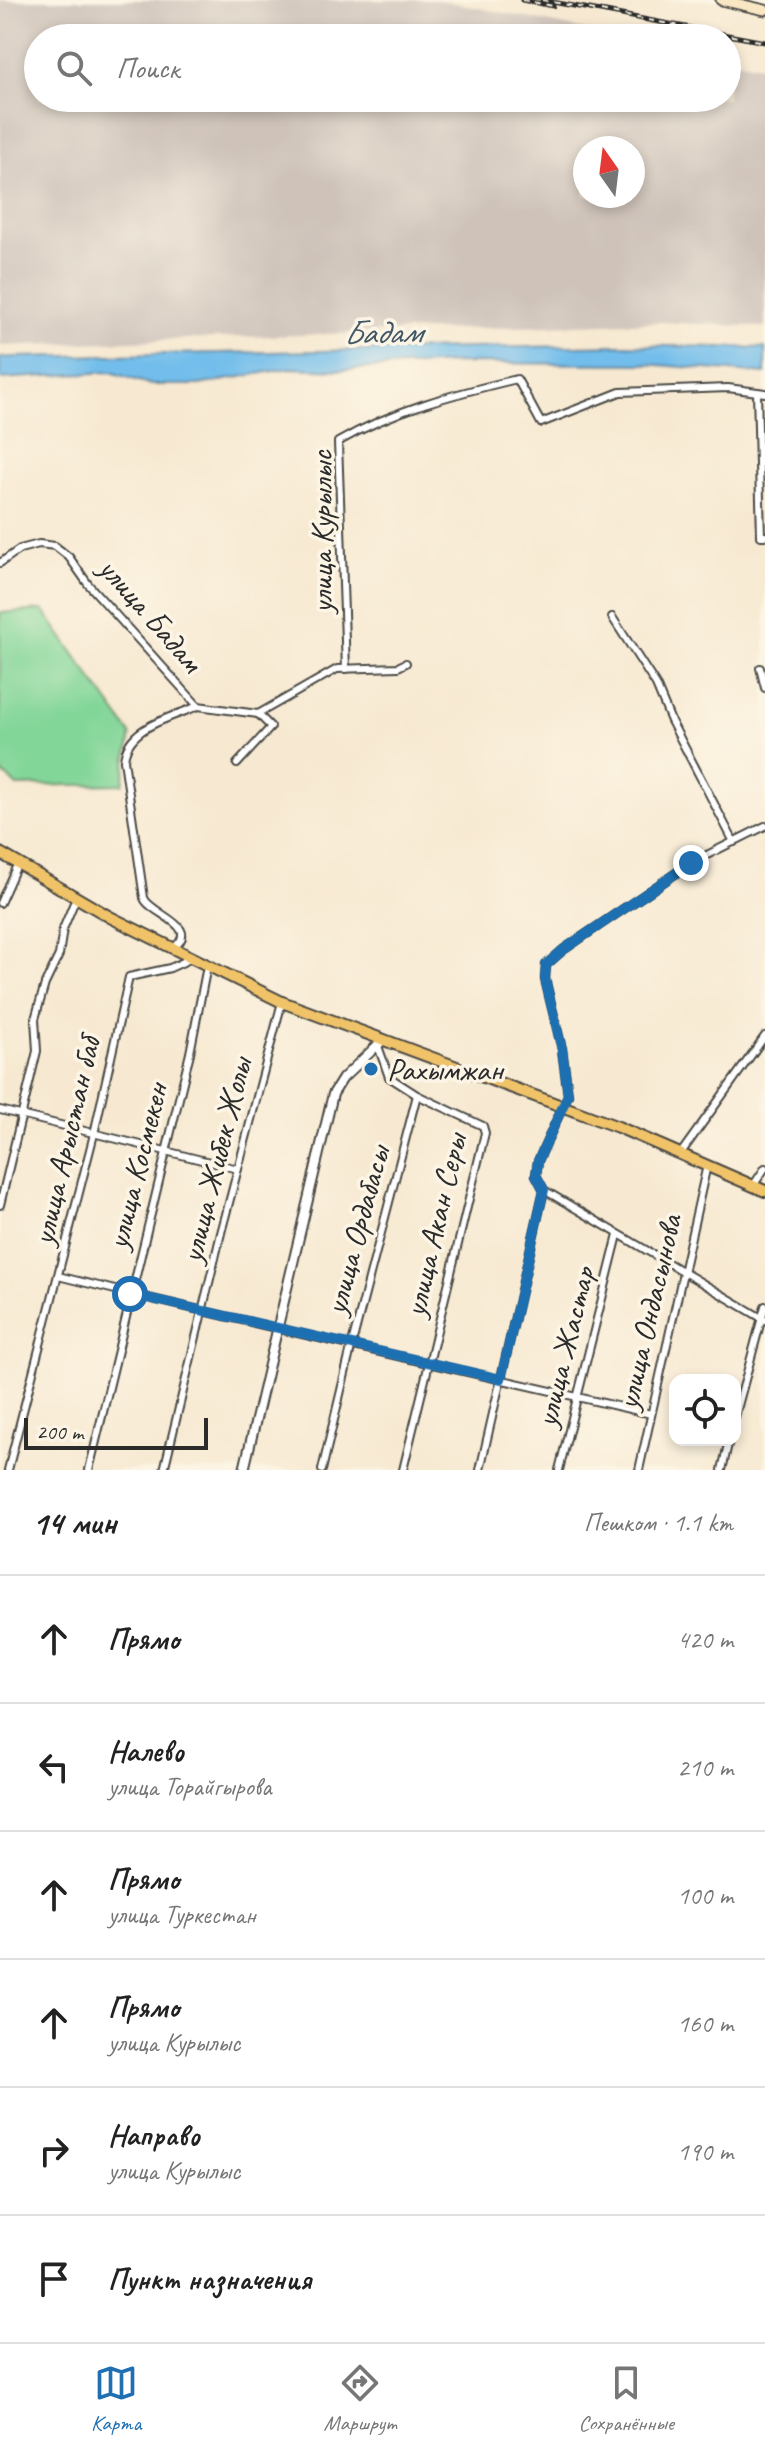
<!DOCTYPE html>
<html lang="ru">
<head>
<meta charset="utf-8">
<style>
  :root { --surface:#fff; --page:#f6f6f6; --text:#222; --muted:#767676; --line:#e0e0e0; --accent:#1f6fb2 }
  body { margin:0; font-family:Caveat,sans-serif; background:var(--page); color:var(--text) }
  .controls { position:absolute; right:24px; bottom:24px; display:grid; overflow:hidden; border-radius:16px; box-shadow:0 4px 12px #0003 }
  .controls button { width:72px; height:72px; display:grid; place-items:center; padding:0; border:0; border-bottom:2px solid var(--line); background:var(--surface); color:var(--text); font:40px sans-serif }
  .compass { position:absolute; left:573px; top:136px; width:72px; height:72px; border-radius:50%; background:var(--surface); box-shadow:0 4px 12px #0003; rotate:346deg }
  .scale { position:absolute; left:24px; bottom:20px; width:184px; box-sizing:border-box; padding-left:8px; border:4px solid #2b2b2b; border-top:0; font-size:22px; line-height:28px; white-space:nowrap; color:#2b2b2b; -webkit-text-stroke:6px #fcf5e5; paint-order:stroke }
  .stop { position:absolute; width:24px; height:24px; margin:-18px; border:6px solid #1f6fb2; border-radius:50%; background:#fff }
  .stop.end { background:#1f6fb2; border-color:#fff; box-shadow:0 2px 8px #0008 }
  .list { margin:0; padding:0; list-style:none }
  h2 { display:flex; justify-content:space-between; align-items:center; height:104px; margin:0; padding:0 32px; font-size:34px }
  h2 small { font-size:26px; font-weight:400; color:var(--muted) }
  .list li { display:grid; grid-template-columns:52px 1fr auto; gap:24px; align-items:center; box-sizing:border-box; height:128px; padding:0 32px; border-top:2px solid var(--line) }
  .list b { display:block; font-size:30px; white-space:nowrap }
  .list p { margin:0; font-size:26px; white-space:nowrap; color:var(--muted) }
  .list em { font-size:26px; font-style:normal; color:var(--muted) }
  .icon { flex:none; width:44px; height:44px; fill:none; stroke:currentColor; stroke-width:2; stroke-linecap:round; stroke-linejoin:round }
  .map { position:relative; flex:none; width:765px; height:1470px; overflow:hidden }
  .search { position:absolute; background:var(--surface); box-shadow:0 4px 12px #0003; left:24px; right:24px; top:24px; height:88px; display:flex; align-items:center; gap:20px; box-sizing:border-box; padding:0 28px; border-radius:44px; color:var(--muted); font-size:30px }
  .sheet { height:872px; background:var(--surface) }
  nav { display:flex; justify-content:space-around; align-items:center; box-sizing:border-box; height:112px; border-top:2px solid var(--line); background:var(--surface); font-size:22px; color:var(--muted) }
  nav a { display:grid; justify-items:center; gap:4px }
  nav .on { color:var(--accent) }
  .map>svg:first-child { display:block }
  .industrial { fill:#cec2b9; fill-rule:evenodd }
  .green { fill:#82d698; stroke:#568062; stroke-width:2 }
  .water { fill:#72bdeb; stroke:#4e748b; stroke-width:2 }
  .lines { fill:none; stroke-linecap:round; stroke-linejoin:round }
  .minor-casing { stroke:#4a4844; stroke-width:10 }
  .tertiary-casing { stroke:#4a4844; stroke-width:12 }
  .secondary-casing { stroke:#4a4844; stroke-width:13 }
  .trunk-casing { stroke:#4a4844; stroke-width:14 }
  .minor { stroke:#fff; stroke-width:6 }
  .tertiary { stroke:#fff; stroke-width:8 }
  .secondary { stroke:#f9e7c3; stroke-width:9 }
  .trunk { stroke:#f1c369; stroke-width:10 }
  .rail-casing { stroke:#2b2b2b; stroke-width:5 }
  .rail { stroke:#fcf5e5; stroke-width:2; stroke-dasharray:6; stroke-linecap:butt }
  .route { stroke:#1f6fb2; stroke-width:10 }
  .poi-dot { fill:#1f6fb2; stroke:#fcf5e5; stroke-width:3 }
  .labels { text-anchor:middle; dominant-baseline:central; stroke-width:7; stroke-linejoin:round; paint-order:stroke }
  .street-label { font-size:32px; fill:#2b2b2b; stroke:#fcf5e5 }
  .poi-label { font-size:32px; fill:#2b2b2b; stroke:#fcf5e5; text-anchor:start }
  .water-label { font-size:34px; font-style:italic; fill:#405765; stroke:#fcf5e5 }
</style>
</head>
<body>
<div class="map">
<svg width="765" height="1470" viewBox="0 0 765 1470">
  <rect width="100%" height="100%" fill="#fcf5e5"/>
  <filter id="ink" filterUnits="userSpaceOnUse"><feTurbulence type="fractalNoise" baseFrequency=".0125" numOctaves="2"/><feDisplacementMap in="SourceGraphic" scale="16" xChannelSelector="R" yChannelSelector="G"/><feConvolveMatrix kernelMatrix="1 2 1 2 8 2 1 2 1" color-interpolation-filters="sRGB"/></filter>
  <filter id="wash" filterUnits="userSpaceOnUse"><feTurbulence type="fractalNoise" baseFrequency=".006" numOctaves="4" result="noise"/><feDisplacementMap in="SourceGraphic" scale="32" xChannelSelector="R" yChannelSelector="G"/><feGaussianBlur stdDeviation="1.8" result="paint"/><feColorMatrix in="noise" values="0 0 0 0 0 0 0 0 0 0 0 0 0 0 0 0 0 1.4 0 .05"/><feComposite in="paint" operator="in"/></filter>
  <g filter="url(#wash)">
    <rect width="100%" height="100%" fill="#f7e9d1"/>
    <path class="industrial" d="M0,0H439L624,38H38V98H727V59L765,67V327L658,322L0,346ZM585,148H633V196H585Z"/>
    <polygon class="green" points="43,610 131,734 123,784 17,786 0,771 0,613"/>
    <polygon class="water" points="623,345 765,348 765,374 646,364 450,363 342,370 289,368 199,385 151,385 111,372 0,379 0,358 14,357"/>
  </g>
  <g filter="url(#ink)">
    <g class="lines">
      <g class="minor-casing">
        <g id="minor">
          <polyline points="757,392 761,536 765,536"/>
          <polyline points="0,563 20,549 39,544 55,546 69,557 88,584 198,706 258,714 337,669 398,667 406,663"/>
          <polyline points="612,617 656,685 671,721 734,842"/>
          <polyline points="760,668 765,688"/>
          <path d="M346,669L338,442C395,409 454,394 517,379L541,423L620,392L728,388L765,393"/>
          <polyline points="237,764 271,727 258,714"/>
          <polyline points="765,826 691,863 563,950 546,965 545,979 562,1049 568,1095 538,1161 536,1175 544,1190 765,1320"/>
          <polyline points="0,903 17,865"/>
          <path d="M172,949C204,926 151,915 144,898L124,760C127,726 171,718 198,706"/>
          <polyline points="378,1046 389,1077 417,1095 483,1126 485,1133 403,1470"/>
          <polyline points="0,1110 238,1169"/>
          <polyline points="681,1153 765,1036"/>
          <polyline points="753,1186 765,1168"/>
          <polyline points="0,1205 37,1051 35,1019 45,984 59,955 63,929 76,898"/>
          <path d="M58,1276C255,1325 453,1368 651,1414"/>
          <polyline points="735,1417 765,1306"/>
          <polyline points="8,1470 94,1134 129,977 170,968 190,959"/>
          <polyline points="89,1470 190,1053 207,966"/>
          <polyline points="164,1470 221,1233 282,1002"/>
          <polyline points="322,1470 352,1344 417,1095"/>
          <polyline points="480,1470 544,1190"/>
          <polyline points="559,1470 618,1235"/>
          <polyline points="639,1470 707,1165"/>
          <polyline points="722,1470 729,1440"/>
        </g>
      </g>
      <g class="tertiary-casing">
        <polyline id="tertiary" points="244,1470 333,1094 343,1078 383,1040"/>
      </g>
      <g class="secondary-casing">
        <polyline id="secondary" points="721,0 765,10"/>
      </g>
      <g class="trunk-casing">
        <polyline id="trunk" points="0,853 110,917 282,1002 618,1127 765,1191"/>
      </g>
      <use href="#minor" class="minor"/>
      <use href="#tertiary" class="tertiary"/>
      <use href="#secondary" class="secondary"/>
      <use href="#trunk" class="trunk"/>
      <g class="rail-casing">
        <g id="rail">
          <polyline points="522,0 553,6"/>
          <polyline points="542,0 765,42"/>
        </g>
      </g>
      <use href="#rail" class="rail"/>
    </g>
  </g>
  <g class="lines" filter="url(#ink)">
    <polyline class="route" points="130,1294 501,1379 544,1190 536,1175 538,1161 568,1095 562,1049 545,979 546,965 563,950 691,863"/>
  </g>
  <circle class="poi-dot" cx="371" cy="1069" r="8"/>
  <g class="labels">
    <g class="street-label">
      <text transform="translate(321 532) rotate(-90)">улица Курылыс</text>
      <text transform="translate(151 615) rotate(49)">улица Бадам</text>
      <text transform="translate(66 1141) rotate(-77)">улица Арыстан баб</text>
      <text transform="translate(216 1160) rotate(-76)">улица Жибек Жолы</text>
      <text transform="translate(137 1166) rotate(-76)">улица Космекен</text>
      <text transform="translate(435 1225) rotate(-77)">улица Акан Серы</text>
      <text transform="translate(357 1230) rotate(-75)">улица Ордабасы</text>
      <text transform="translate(649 1312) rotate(-77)">улица Ондасынова</text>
      <text transform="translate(565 1347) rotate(-76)">улица Жастар</text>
    </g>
    <g class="poi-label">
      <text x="387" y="1069">Рахымжан</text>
    </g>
    <g class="water-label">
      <text transform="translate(382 332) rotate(-1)">Бадам</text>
    </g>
  </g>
</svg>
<div class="controls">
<button><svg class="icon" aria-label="locate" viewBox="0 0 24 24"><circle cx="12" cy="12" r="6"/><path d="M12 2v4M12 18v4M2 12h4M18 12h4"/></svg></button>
</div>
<svg class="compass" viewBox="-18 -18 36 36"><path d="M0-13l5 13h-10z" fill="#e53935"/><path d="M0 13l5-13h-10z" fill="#767676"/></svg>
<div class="scale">200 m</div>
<div class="stop" style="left:130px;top:1294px"></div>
<div class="stop end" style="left:691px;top:863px"></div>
<div class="search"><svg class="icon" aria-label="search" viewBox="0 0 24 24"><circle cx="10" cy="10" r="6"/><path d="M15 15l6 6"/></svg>Поиск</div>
</div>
<section class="sheet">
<h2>14 мин<small>Пешком · 1.1 km</small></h2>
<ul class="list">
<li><svg class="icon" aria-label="ahead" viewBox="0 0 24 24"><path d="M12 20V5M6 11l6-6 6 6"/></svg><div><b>Прямо</b></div><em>420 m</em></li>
<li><svg class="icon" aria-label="left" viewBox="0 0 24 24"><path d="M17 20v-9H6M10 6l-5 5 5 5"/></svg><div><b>Налево</b><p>улица Торайгырова</p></div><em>210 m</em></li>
<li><svg class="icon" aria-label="ahead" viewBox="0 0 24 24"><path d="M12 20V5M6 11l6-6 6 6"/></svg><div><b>Прямо</b><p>улица Туркестан</p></div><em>100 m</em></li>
<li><svg class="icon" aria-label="ahead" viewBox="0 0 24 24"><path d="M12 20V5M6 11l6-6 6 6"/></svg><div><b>Прямо</b><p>улица Курылыс</p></div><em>160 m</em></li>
<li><svg class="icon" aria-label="right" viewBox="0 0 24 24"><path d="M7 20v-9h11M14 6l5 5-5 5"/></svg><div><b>Направо</b><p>улица Курылыс</p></div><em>190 m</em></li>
<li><svg class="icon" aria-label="arrive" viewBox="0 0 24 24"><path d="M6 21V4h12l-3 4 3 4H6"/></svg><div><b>Пункт назначения</b></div></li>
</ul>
</section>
<nav>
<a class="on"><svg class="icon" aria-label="map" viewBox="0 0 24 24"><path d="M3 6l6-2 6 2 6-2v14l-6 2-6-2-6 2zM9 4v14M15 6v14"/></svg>Карта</a>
<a><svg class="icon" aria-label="directions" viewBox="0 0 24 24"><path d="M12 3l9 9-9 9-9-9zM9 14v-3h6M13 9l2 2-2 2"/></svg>Маршрут</a>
<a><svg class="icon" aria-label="saved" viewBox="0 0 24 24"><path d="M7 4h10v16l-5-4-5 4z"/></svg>Сохранённые</a>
</nav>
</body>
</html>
